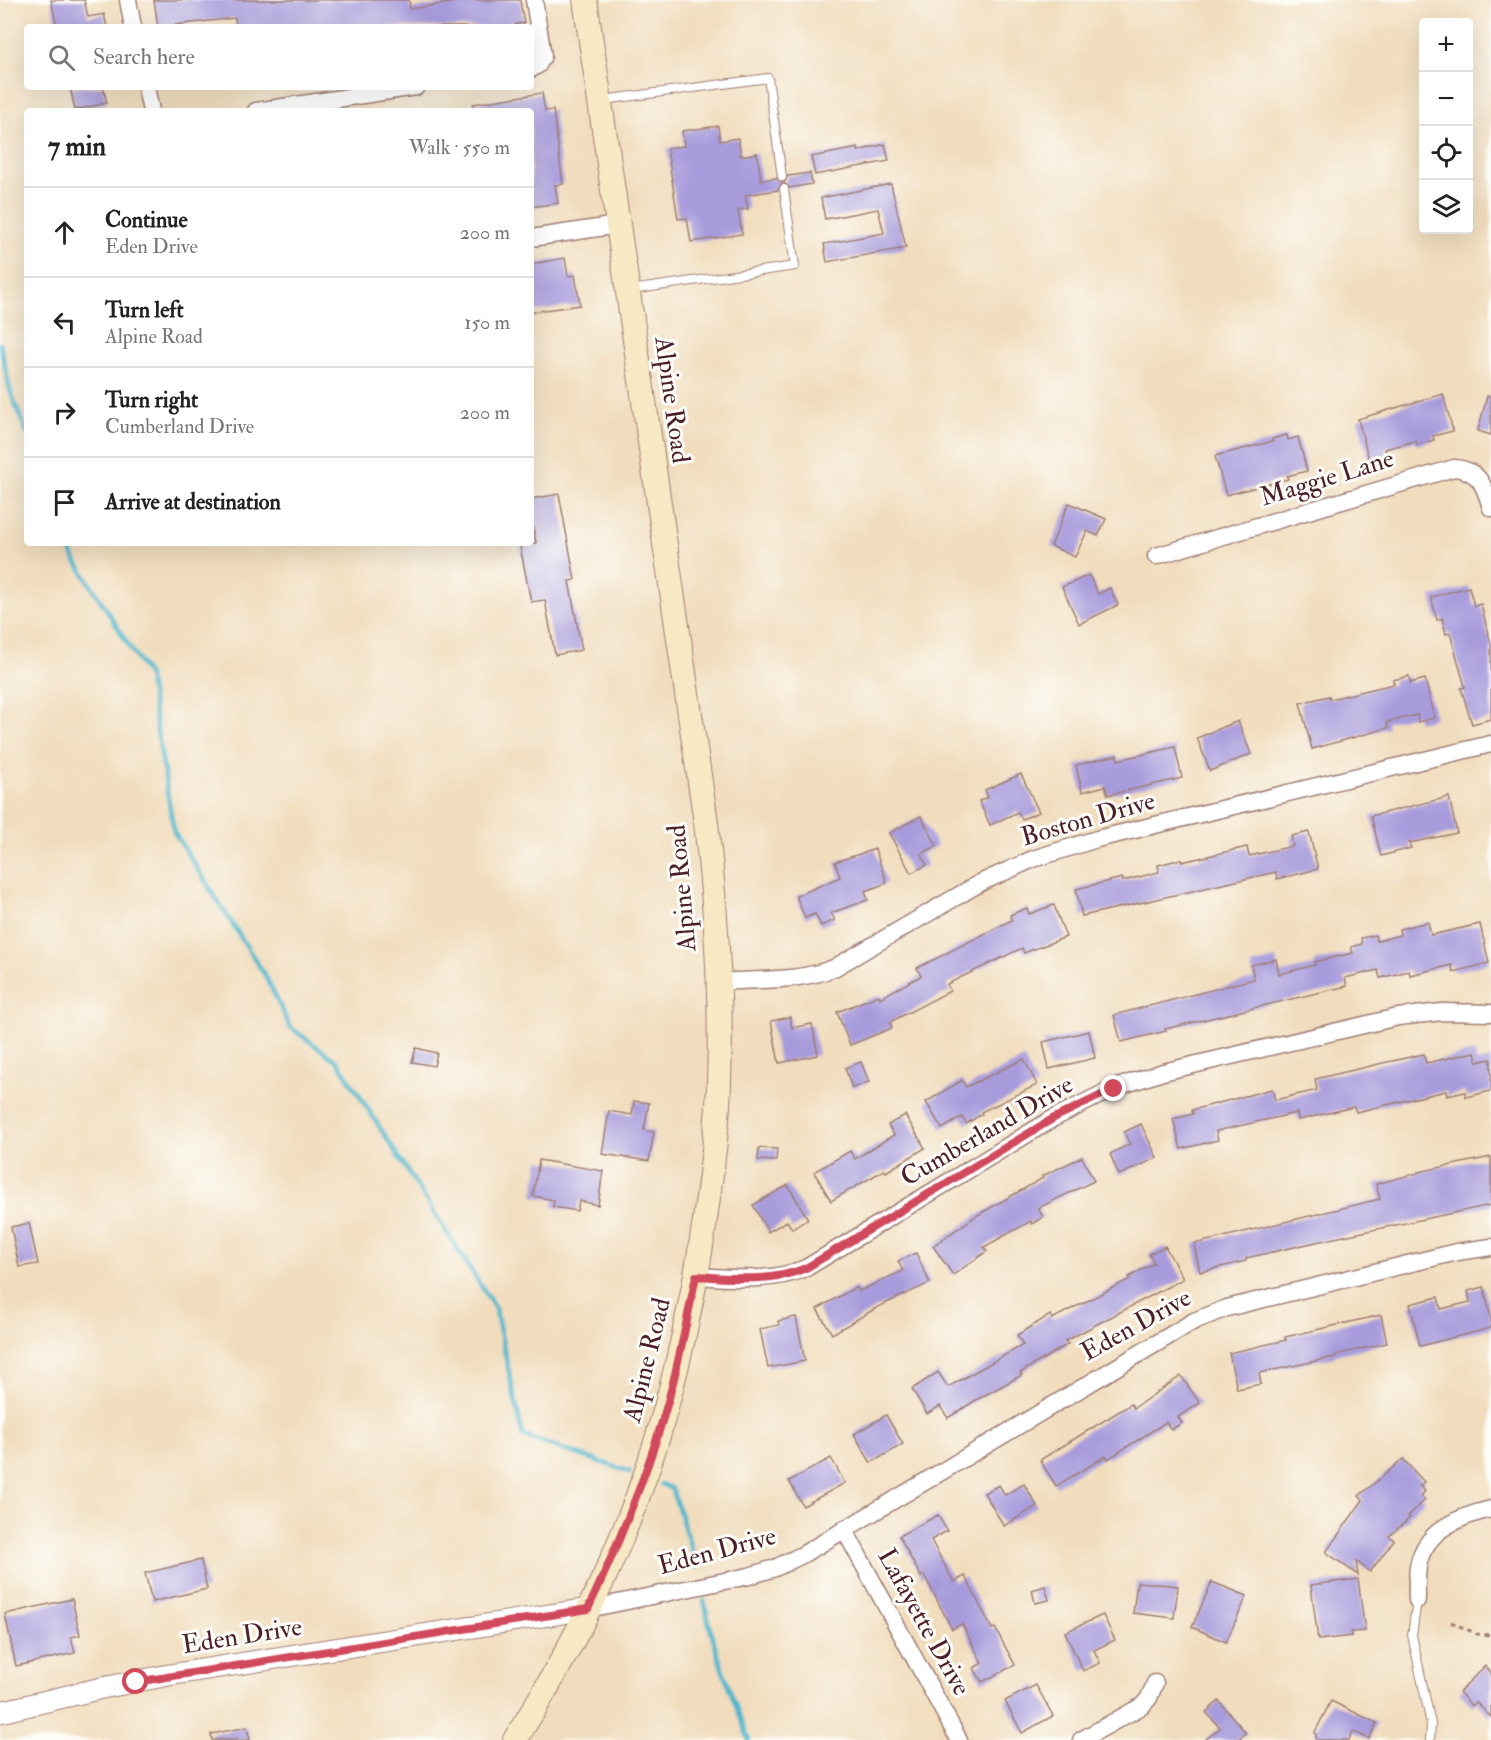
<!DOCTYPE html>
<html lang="en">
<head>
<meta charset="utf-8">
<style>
  :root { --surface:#fff; --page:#f2f2f2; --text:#222; --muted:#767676; --line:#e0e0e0 }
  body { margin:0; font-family:"IM FELL Double Pica",serif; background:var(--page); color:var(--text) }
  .controls { position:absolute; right:18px; top:18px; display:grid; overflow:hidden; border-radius:6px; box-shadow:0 6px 24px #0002 }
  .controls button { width:54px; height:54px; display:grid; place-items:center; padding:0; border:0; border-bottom:2px solid var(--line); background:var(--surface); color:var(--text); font:30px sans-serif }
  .stop { position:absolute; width:18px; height:18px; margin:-14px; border:4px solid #d1495b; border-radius:50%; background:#fff }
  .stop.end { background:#d1495b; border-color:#fff; box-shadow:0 2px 6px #0008 }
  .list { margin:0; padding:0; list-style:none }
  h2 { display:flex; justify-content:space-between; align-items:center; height:78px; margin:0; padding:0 24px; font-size:26px }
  h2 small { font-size:20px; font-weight:400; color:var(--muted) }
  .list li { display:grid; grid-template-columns:39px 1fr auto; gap:18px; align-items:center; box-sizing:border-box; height:90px; padding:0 24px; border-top:2px solid var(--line) }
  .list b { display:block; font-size:22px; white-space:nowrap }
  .list p { margin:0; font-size:20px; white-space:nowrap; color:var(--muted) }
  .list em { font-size:20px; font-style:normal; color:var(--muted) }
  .icon { flex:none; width:33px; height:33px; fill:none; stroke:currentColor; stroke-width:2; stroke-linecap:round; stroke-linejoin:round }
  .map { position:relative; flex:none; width:1491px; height:1740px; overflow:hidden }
  .search { position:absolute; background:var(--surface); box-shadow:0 6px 24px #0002; left:24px; top:24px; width:510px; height:66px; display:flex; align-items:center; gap:15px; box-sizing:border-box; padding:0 21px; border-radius:6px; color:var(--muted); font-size:22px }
  .panel { position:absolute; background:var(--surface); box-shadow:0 6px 24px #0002; left:24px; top:108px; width:510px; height:438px; border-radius:6px }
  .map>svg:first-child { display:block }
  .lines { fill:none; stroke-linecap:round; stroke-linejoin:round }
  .stream { stroke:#4eb5cc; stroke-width:4.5 }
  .building { fill:#a79bdc }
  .service-casing { stroke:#9e7e74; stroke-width:10 }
  .minor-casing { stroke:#9e7e74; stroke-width:19 }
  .tertiary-casing { stroke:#9e7e74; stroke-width:23 }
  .secondary-casing { stroke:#9e7e74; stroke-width:26 }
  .path { stroke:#9e7e74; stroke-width:3; stroke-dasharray:4.5 4.5; stroke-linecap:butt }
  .service { stroke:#fff; stroke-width:8 }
  .minor { stroke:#fff; stroke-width:16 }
  .tertiary { stroke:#fff; stroke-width:21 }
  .secondary { stroke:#f6e9c3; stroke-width:24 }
  .route { stroke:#d1495b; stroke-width:8 }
  .labels { text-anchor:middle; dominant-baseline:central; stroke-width:6; stroke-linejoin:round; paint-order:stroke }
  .street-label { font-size:26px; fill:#4a1f2b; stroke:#fdfcf7 }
</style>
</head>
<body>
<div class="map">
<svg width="1491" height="1740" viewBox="0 0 1491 1740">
  <rect width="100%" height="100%" fill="#fdfcf7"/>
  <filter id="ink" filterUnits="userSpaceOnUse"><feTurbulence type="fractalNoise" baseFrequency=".0167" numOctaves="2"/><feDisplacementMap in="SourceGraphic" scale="12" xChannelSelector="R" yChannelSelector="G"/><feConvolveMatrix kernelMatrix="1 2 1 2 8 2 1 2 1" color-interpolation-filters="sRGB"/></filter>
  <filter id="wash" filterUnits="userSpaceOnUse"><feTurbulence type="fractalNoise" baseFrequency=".008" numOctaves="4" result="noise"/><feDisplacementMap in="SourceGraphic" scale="24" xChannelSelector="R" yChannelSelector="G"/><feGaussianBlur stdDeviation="1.35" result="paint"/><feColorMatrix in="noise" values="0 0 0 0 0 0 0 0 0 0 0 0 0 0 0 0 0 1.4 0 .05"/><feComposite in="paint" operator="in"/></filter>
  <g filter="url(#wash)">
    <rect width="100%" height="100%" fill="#f1ddbd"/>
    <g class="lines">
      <g class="stream">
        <polyline points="0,344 10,390 27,434"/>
        <polyline points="68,543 74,558 148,676 174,832 266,977 290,1027 338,1062 495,1308 523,1436 630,1472"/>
        <polyline points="661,1484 672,1489 697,1567"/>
        <path d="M704,1600C713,1649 731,1694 749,1740"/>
      </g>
    </g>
    <g id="blocks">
      <g class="building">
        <polygon points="51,0 84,0 88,17 104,14 107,27 57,27"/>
        <polygon points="154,0 409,0 410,9 470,0 520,0 524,23 516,24 516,27 236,27 235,18 158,27"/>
        <polygon points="70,87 103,87 107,103 75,110"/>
        <polygon points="542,93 545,111 553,110 563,184 555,185 558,203 531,207 531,111 474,111 473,104"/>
        <polygon points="718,126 720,141 738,138 741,156 757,153 761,180 776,178 782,183 778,190 745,195 748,209 738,210 742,234 691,242 687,218 678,219 667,148 684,146 682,131"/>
        <polygon points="885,144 889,161 815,175 811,157 858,148 858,151"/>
        <polygon points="810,173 812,184 790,188 784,183 788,176"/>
        <polygon points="891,184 906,248 827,262 824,244 884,233 878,209 825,219 821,198"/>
        <polygon points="565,258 568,276 575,275 580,305 531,312 531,264"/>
        <polygon points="1443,394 1453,431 1433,436 1434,440 1417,445 1416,441 1385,449 1387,455 1369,460 1358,419"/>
        <polygon points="1487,396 1491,397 1491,435 1478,431"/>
        <polygon points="1287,435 1288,440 1298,437 1307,471 1287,476 1288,479 1226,495 1215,456 1273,441 1272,439"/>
        <polygon points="559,494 575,580 569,581 582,650 555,655 545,600 531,602 520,546 536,543 531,517 531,499"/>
        <polygon points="1069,503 1106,519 1098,536 1087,531 1075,557 1051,546"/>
        <polygon points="1089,575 1098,594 1110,588 1118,605 1079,624 1062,587"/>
        <polygon points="1469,587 1474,606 1481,604 1491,644 1491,719 1472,724 1461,688 1465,687 1450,633 1446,634 1442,618 1437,620 1431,597"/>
        <polygon points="1409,676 1410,683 1425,679 1435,718 1418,722 1417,715 1387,722 1388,728 1312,749 1300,703 1329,696 1330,699 1394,684 1393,680"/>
        <polygon points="1238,721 1251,754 1210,771 1197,738"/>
        <polygon points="1175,747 1182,778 1108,795 1105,786 1082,792 1076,765 1117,755 1118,760"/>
        <polygon points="1021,774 1039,812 1022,819 1018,812 990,825 979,801 988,797 985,790"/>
        <polygon points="1449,797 1457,833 1409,843 1411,848 1381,856 1371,816"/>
        <polygon points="921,816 937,846 921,854 927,865 911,873 889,833"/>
        <polygon points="1309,832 1318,869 1277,879 1276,872 1082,916 1076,889 1122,878 1123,881 1159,872 1158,865 1181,859 1182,862 1247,847 1249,856 1293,846 1291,836"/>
        <polygon points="875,849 887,883 865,891 868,900 831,913 835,920 821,926 815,914 805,918 796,896 840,877 835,862"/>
        <polygon points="1054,905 1066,937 1024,953 1022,948 947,984 950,991 890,1022 892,1028 850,1045 837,1012 879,995 880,998 921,976 917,968 1012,920 1010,915 1027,908 1029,914"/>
        <polygon points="1428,922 1431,935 1480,924 1489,963 1453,972 1452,965 1410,975 1409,971 1380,978 1378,970 1345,978 1347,986 1165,1029 1166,1031 1121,1042 1114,1015 1254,979 1251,965 1276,959 1279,974 1315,965 1314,962 1353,953 1351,947 1362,944 1361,938 1375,935 1377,941 1400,935 1399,929"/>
        <polygon points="790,1017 792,1028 812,1024 818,1055 779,1063 771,1021"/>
        <polygon points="1089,1031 1095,1058 1049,1069 1043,1042"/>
        <polygon points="416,1048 437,1053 434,1066 412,1062"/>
        <polygon points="1475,1052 1477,1062 1491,1059 1491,1091 1466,1097 1465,1092 1447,1096 1446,1091 1356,1112 1354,1107 1298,1120 1297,1113 1216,1131 1218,1140 1181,1149 1173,1119 1193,1114 1192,1110 1272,1089 1275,1100 1317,1090 1315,1079 1383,1063 1424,1054 1426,1063"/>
        <polygon points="1024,1059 1037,1085 981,1112 982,1114 966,1124 962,1117 942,1129 926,1102 962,1080 966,1087"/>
        <polygon points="861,1062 869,1082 852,1088 845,1068"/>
        <polygon points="634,1101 649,1103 644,1130 654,1132 649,1161 602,1154 609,1111 632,1115"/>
        <polygon points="905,1115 925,1148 886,1172 884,1170 831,1201 814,1172 850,1151 855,1159 894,1135 888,1125"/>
        <polygon points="1141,1124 1157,1158 1119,1175 1110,1154 1130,1144 1124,1132"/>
        <polygon points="759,1148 777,1149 776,1161 758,1160"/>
        <polygon points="1082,1157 1094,1181 1038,1208 1043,1217 1032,1224 1031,1221 984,1247 987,1251 953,1275 933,1246 976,1216 1043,1178 1042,1176"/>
        <polygon points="1491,1157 1491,1205 1325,1240 1246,1258 1246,1261 1200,1272 1194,1244 1380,1199 1376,1184 1418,1173 1418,1172"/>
        <polygon points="539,1160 603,1171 598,1205 579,1201 577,1211 553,1207 554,1200 533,1196"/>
        <polygon points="788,1185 808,1219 792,1229 787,1221 768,1232 753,1205"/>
        <polygon points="29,1223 38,1264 19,1267 11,1227"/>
        <polygon points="1165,1246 1183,1279 1065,1341 1068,1344 1020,1373 1022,1375 976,1400 948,1418 940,1406 927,1414 912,1389 938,1372 948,1387 1023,1345 1017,1335 1050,1315 1052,1319 1130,1279 1129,1277 1154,1263 1149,1254"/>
        <polygon points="916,1253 930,1283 878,1307 832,1334 817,1309 856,1287 859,1291 903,1271 898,1261"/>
        <polygon points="1484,1287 1491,1318 1491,1328 1420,1346 1410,1304 1438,1297 1441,1309 1470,1302 1468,1291"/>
        <polygon points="1381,1315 1387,1343 1335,1355 1335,1357 1259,1373 1261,1384 1237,1389 1229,1353 1286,1340 1285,1337"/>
        <polygon points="796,1317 805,1361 768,1368 760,1329 779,1325 778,1321"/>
        <polygon points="1181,1376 1200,1403 1178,1417 1182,1423 1171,1430 1166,1422 1108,1459 1106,1456 1056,1486 1040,1460 1131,1404 1134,1408"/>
        <polygon points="886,1415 903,1444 871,1463 854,1434"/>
        <polygon points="831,1458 845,1483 803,1506 789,1481"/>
        <polygon points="1403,1459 1424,1482 1420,1486 1425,1491 1421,1496 1425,1500 1408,1516 1410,1518 1389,1536 1394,1540 1370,1572 1356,1561 1358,1575 1326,1552 1363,1500 1359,1496"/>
        <polygon points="1024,1484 1037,1506 1004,1526 984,1493 999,1485 1005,1495"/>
        <polygon points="938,1515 947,1531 931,1540 954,1582 965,1576 992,1629 995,1628 1015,1665 982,1682 974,1668 982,1663 962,1624 952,1629 924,1575 921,1577 899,1536"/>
        <polygon points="201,1560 207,1589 152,1602 145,1573"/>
        <polygon points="1358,1579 1365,1631 1351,1632 1351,1636 1318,1640 1311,1585"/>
        <polygon points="1137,1582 1178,1586 1174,1618 1133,1613"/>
        <polygon points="1212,1582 1247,1596 1226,1642 1192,1627"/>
        <polygon points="1045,1586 1049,1600 1035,1603 1032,1590"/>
        <polygon points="72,1599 80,1635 71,1637 75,1653 16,1666 5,1614"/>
        <polygon points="1103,1615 1115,1640 1094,1650 1100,1663 1083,1671 1065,1632"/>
        <polygon points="1485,1666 1491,1672 1491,1717 1476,1702 1472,1706 1459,1692"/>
        <polygon points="1036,1685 1053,1716 1022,1733 1005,1701"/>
        <polygon points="1219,1701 1246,1733 1237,1740 1205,1740 1220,1728 1206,1712"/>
        <polygon points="1331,1701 1377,1723 1369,1739 1353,1731 1349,1740 1317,1740 1315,1732"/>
        <polygon points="247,1727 250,1740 212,1740 211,1734"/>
      </g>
    </g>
  </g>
  <g filter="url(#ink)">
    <use href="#blocks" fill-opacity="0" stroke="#9e7e74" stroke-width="1.5"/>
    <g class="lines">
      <g class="service-casing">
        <g id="service">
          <polyline points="603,100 768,78 782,177"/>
          <polyline points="631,290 795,266 784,189"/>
          <polyline points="1417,1600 1412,1635 1431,1724 1430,1740"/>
        </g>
      </g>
      <g class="minor-casing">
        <g id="minor">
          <polyline points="128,0 133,27"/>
          <polyline points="531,69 538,65 543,56 534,0"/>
          <polyline points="146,87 151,111"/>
          <polyline points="256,111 416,87"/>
          <polyline points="531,238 618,225"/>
          <path d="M1156,556L1454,468C1480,470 1485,487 1491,508"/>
          <path d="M719,982C756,979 799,982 834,968L980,883L1033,859L1097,839L1491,744"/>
          <path d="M696,1276C734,1278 770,1283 806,1268L1054,1118L1114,1088L1163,1072L1398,1017L1442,1012L1491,1013"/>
          <polyline points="844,1529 959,1740"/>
          <path d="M1417,1600C1417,1587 1416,1574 1419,1562C1427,1529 1461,1516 1491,1509"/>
          <polyline points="588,1609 749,1576 775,1568 802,1555 1194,1321 1227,1308 1457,1252 1491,1247"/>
          <polyline points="1081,1740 1142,1706 1149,1698 1155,1683"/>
        </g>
      </g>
      <g class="tertiary-casing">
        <polyline id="tertiary" points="0,1712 102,1688 169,1675 588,1609"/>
      </g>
      <g class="secondary-casing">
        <path id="secondary" d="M515,1740C580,1637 636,1522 667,1404C683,1344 696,1282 705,1220C711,1174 718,1128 719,1082C722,995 716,909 706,823L585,0"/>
      </g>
      <polyline class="path" points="1451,1622 1477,1634 1491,1635"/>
      <use href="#service" class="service"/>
      <use href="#minor" class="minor"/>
      <use href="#tertiary" class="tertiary"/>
      <use href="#secondary" class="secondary"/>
    </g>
  </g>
  <g class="lines" filter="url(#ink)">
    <path class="route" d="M136,1682L588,1609C619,1543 647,1475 667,1405C679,1363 687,1319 696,1276C734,1278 770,1283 806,1268L1054,1118L1114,1089"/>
  </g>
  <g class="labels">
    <g class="street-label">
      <text transform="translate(672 400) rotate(82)">Alpine Road</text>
      <text transform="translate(1327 478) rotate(-17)">Maggie Lane</text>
      <text transform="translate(1088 819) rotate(-16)">Boston Drive</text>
      <text transform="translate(682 888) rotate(-95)">Alpine Road</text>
      <text transform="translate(987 1131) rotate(-30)">Cumberland Drive</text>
      <text transform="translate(1136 1325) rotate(-29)">Eden Drive</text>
      <text transform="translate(647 1360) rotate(-76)">Alpine Road</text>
      <text transform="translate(717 1551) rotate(-15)">Eden Drive</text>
      <text transform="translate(924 1622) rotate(61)">Lafayette Drive</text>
      <text transform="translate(242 1636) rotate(-9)">Eden Drive</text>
    </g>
  </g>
</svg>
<div class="controls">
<button>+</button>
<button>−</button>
<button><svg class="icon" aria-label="locate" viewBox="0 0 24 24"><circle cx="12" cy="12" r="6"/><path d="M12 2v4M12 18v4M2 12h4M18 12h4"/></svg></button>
<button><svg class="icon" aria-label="layers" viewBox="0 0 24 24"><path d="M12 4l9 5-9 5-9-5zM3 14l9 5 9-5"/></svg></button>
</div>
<div class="stop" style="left:136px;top:1682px"></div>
<div class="stop end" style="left:1114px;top:1089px"></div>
<div class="search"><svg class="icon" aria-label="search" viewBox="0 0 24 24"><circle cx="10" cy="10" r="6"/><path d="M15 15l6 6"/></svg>Search here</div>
<section class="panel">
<h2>7 min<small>Walk · 550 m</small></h2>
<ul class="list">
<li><svg class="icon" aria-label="ahead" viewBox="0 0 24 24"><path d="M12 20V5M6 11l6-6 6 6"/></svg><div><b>Continue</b><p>Eden Drive</p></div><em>200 m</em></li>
<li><svg class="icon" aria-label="left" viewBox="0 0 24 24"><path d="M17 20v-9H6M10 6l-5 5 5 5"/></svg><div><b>Turn left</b><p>Alpine Road</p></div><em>150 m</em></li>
<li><svg class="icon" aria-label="right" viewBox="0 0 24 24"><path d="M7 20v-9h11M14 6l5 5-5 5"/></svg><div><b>Turn right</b><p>Cumberland Drive</p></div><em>200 m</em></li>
<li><svg class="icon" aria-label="arrive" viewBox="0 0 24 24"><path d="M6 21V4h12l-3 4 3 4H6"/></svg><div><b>Arrive at destination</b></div></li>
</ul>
</section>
</div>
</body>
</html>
